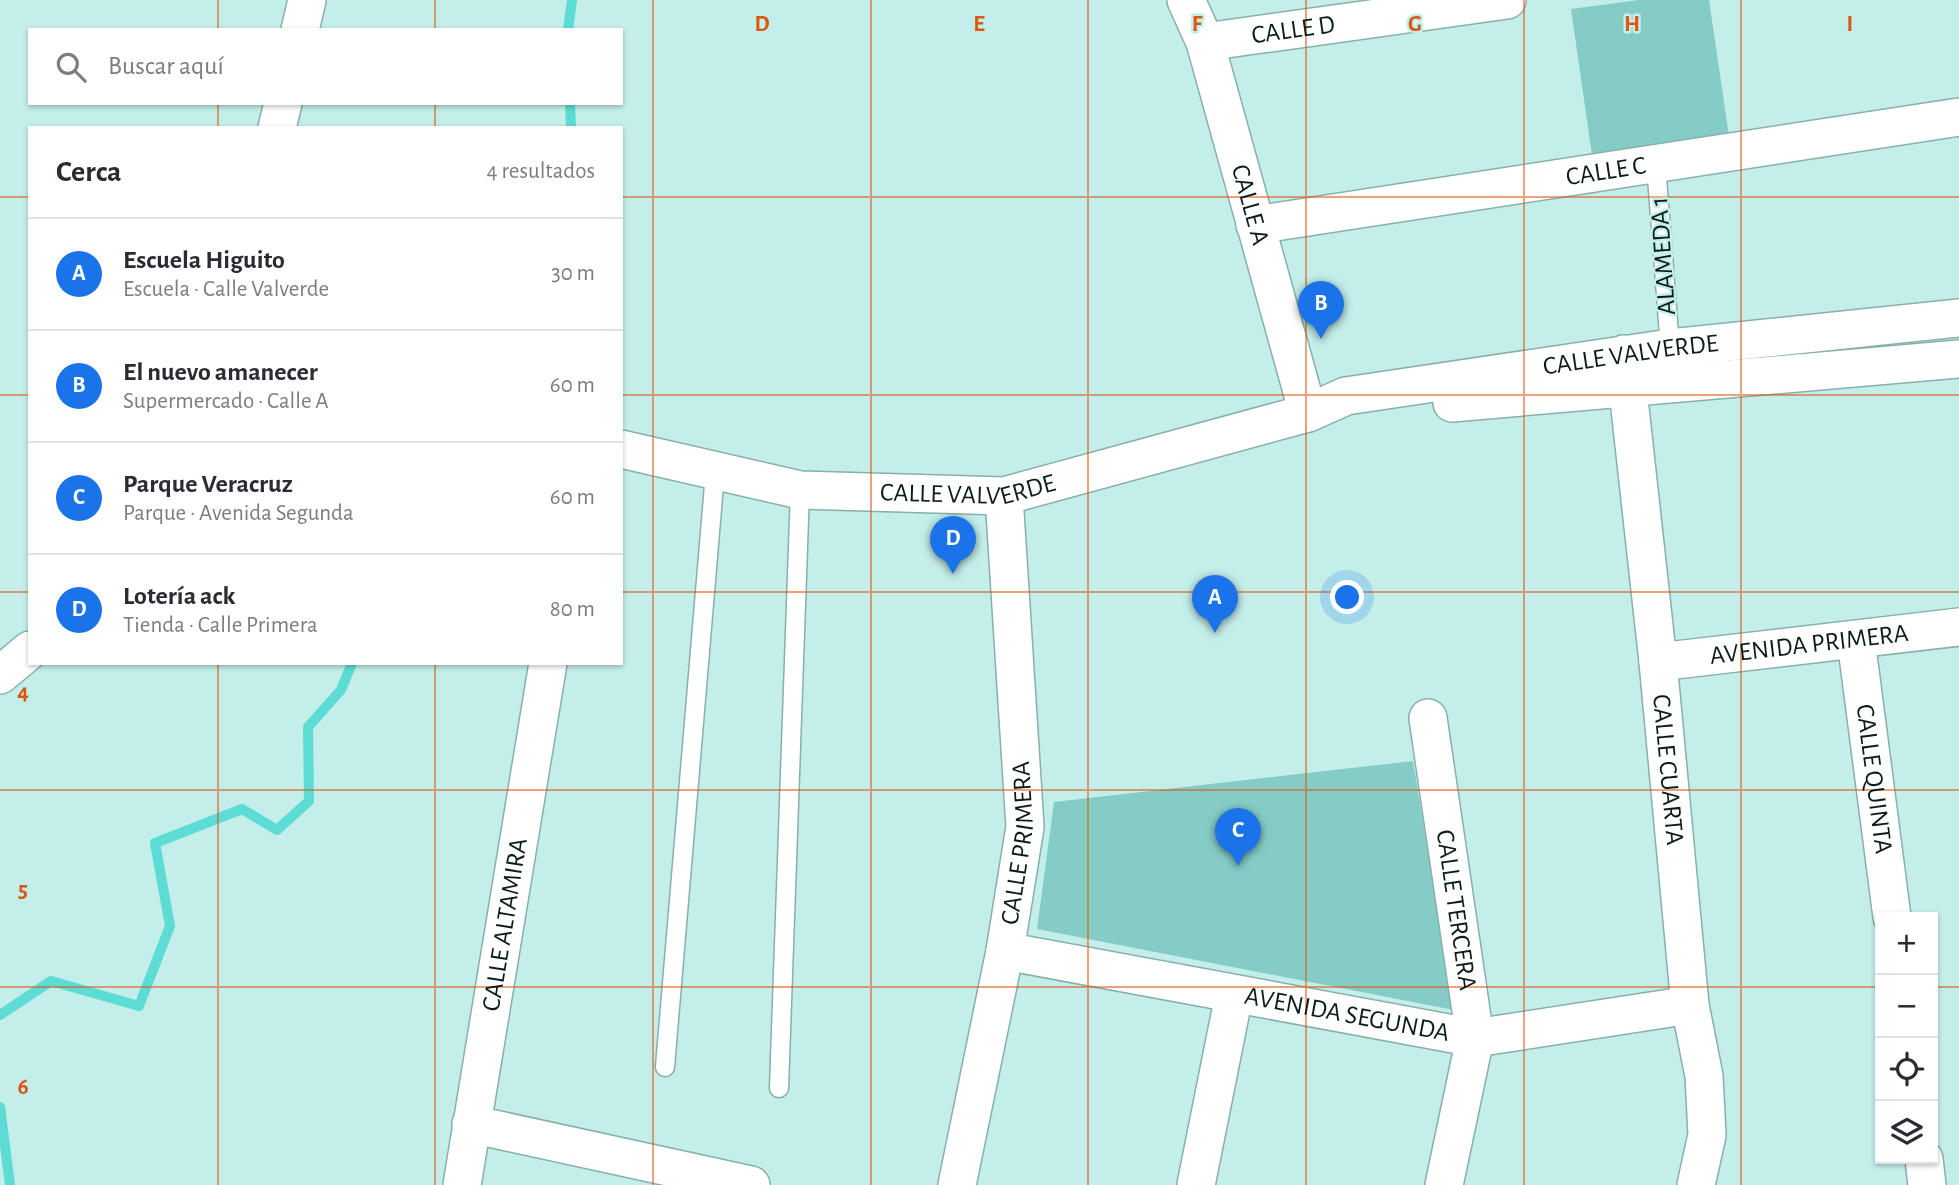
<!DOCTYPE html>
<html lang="es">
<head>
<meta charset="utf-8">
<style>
  :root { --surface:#fff; --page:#f2f2f3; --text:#2b2b33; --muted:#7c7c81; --line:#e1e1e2; --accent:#1a73e8 }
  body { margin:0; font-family:"Alegreya Sans",sans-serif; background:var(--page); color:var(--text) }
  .controls { position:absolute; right:21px; bottom:21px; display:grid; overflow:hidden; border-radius:0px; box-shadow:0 2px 5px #0004 }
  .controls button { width:63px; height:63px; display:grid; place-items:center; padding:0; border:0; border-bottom:2px solid var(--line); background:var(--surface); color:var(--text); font:35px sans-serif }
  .you { position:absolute; left:1348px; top:598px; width:24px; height:24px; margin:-18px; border:5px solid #fff; border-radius:50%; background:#1a73e8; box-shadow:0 0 0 10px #1a73e833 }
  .badge { display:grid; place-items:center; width:46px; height:46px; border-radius:50%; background:var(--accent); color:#fff; font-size:23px; font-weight:700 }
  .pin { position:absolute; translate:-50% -58px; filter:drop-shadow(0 2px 4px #0008) }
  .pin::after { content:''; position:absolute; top:37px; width:24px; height:21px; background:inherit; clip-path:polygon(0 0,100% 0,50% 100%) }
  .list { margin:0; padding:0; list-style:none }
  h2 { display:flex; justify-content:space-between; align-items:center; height:91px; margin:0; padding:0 28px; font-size:30px }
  h2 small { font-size:23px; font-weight:400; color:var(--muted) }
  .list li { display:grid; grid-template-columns:46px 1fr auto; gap:21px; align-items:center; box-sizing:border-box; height:112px; padding:0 28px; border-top:2px solid var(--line) }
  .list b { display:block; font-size:26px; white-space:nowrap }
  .list p { margin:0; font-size:23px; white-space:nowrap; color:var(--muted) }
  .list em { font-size:23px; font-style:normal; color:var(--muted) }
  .icon { flex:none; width:38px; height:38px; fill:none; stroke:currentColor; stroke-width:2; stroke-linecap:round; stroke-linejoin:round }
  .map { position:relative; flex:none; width:1959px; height:1185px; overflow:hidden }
  .search { position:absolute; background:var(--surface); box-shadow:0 2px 5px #0004; left:28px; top:28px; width:595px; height:77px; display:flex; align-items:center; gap:18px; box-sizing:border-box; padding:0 24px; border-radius:0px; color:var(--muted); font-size:26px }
  .panel { position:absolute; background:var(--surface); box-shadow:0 2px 5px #0004; left:28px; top:126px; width:595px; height:539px; border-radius:0px }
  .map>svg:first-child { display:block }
  .green { fill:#85ccc7 }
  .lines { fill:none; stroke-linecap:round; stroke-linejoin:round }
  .stream { stroke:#5cdcd4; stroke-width:10 }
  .lane-casing { stroke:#87b0ac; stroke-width:21 }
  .street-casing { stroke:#87b0ac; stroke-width:40 }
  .lane { stroke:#fff; stroke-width:18 }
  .street { stroke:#fff; stroke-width:37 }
  .grid { fill:none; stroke:#dd560d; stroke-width:2; stroke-opacity:0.55 }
  .labels { text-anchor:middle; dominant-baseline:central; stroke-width:5; stroke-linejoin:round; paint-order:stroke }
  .street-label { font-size:26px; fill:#0b1c1a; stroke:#c3eeea }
  .grid-label { font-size:23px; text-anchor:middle; font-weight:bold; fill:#dd560d; stroke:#c3eeea; stroke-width:5; stroke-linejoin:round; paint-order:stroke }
</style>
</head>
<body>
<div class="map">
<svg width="1959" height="1185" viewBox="0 0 1959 1185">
  <rect width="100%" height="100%" fill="#c3eeea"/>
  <g class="green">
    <polygon points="1639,0 1709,0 1730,143 1593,162 1571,9"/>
    <polygon points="1413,761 1454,1010 1037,929 1054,802"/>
  </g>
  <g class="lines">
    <g class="stream">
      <polyline points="568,30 572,0"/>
      <polyline points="570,103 571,128"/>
      <polyline points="0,1015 51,981 139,1006 170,926 155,843 242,809 277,830 309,801 308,727 341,690 352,663"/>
      <polyline points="0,1107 10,1185"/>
    </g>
    <g class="lane-casing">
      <g id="lane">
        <polyline points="1656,164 1670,348"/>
        <polyline points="665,1067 715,473"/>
        <polyline points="779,1088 800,490"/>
      </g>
    </g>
    <g class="street-casing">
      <g id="street">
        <path id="s1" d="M1186,0L1205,42L1308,413"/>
        <polyline points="300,30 307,0"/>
        <path id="s2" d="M1205,42L1507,0"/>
        <polyline points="277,128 283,103"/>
        <path id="s3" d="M1255,225L1959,117"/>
        <path id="s4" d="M1624,354L1658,662L1690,1005L1704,1076L1707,1135L1696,1185"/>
        <polyline points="1452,403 1959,359"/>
        <path id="s5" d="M621,449L800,490L1004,496L1308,413L1346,396L1670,348L1959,318"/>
        <path id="s6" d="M1856,640L1892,917"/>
        <path id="s7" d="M1658,662L1959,627"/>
        <polyline points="0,675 30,650"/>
        <path id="s8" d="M1428,718L1475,1038L1444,1185"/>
        <path id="s9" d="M1005,951L1475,1038L1690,1005"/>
        <polyline points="471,1124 751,1185"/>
        <polyline points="1924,1159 1927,1185"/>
        <path id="s10" d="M462,1185L548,663"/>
        <path id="s11" d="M957,1185L1005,951L1025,827L1004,496"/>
        <polyline points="1196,1185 1234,995"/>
      </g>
    </g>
    <use href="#lane" class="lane"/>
    <use href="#street" class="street"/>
  </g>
  <path class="grid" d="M218,0V30M435,0V30M653,0V1185M871,0V1185M1088,0V1185M1306,0V1185M1524,0V1185M1741,0V1185M218,103V128M435,103V128M0,197H30M621,197H1959M0,395H30M621,395H1959M0,592H30M621,592H1959M218,663V1185M435,663V1185M0,790H1959M0,987H1880M1933,987H1959"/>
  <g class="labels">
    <g class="street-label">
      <text stroke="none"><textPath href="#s2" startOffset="89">CALLE D</textPath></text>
      <text stroke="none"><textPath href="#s3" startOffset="355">CALLE C</textPath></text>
      <text stroke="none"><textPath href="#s1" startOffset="215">CALLE A</textPath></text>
      <text transform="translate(1663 256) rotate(-94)">ALAMEDA 1</text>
      <text stroke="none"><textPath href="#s5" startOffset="1032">CALLE VALVERDE</textPath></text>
      <text stroke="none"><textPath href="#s5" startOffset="352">CALLE VALVERDE</textPath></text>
      <text stroke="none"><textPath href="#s7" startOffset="152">AVENIDA PRIMERA</textPath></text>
      <text stroke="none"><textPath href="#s4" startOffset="418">CALLE CUARTA</textPath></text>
      <text stroke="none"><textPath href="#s6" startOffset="140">CALLE QUINTA</textPath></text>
      <text stroke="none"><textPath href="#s11" startOffset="348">CALLE PRIMERA</textPath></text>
      <text stroke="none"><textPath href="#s8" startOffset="194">CALLE TERCERA</textPath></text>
      <text stroke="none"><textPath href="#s10" startOffset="264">CALLE ALTAMIRA</textPath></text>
      <text stroke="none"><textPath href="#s9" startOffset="348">AVENIDA SEGUNDA</textPath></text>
    </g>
  </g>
  <g class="grid-label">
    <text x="762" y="31">D</text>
    <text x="979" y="31">E</text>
    <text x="1197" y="31">F</text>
    <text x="1415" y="31">G</text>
    <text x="1632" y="31">H</text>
    <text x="1850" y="31">I</text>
    <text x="23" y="699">4</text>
    <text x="23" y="897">5</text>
    <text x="23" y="1094">6</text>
  </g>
</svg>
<div class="controls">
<button>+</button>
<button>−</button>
<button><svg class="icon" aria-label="locate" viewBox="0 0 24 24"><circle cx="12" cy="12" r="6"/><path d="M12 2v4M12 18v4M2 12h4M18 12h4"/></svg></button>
<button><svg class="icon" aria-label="layers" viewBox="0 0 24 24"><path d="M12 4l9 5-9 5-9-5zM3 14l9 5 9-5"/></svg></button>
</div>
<div class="you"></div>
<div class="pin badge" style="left:1215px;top:633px">A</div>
<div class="pin badge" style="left:1321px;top:339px">B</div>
<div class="pin badge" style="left:1238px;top:866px">C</div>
<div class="pin badge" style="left:953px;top:574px">D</div>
<div class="search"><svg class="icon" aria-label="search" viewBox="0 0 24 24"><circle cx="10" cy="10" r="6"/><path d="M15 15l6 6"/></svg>Buscar aquí</div>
<section class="panel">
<h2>Cerca<small>4 resultados</small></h2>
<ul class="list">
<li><span class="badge">A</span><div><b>Escuela Higuito</b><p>Escuela · Calle Valverde</p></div><em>30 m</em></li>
<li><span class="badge">B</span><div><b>El nuevo amanecer</b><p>Supermercado · Calle A</p></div><em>60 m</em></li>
<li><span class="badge">C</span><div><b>Parque Veracruz</b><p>Parque · Avenida Segunda</p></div><em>60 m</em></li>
<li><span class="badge">D</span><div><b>Lotería ack</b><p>Tienda · Calle Primera</p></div><em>80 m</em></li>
</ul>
</section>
</div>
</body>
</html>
